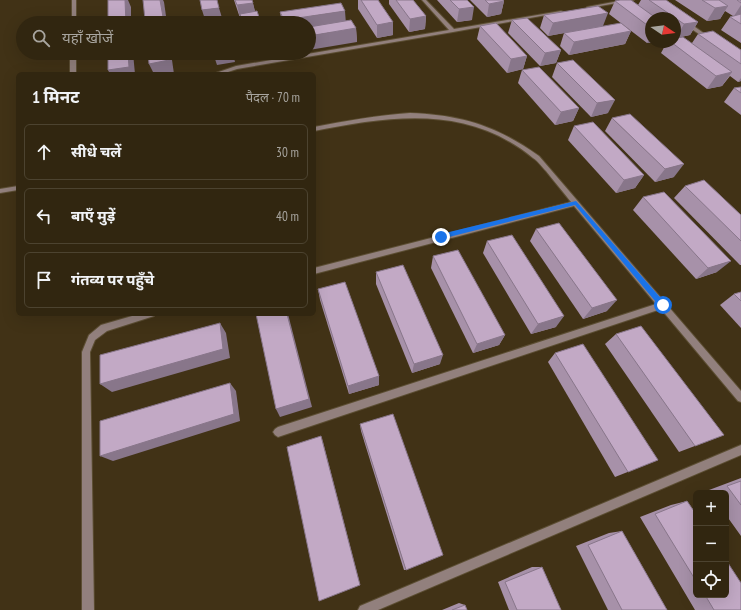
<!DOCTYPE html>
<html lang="hi">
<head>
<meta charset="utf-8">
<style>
  :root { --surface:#312610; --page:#392e19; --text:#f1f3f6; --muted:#a8a59f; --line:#4c4330 }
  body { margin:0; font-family:"PT Sans Narrow","Noto Sans Devanagari",sans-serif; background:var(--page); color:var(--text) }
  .controls { position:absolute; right:12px; bottom:12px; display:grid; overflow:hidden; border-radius:6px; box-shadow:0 4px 16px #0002 }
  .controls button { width:36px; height:36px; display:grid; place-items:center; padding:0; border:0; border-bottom:1px solid var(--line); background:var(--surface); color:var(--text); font:20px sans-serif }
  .compass { position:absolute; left:645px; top:12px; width:36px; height:36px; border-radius:50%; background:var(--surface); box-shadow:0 4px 16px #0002; rotate:103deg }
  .stop { position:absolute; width:12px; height:12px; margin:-9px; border:3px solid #1a73e8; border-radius:50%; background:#fff }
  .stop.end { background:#1a73e8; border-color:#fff; box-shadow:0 1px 4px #0008 }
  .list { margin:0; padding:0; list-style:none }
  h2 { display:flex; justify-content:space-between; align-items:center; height:52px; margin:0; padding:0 16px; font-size:17px }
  h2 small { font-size:13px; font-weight:400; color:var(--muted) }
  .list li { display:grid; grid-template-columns:26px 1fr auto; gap:12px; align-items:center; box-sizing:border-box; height:56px; margin:0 8px 8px; padding:0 8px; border:1px solid var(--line); border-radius:6px }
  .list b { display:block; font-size:15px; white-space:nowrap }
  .list em { font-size:13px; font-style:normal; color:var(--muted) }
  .icon { flex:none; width:22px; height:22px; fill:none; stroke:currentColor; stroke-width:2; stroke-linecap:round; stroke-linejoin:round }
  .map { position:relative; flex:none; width:741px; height:610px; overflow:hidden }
  .search { position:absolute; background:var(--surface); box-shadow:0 4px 16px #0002; left:16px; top:16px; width:300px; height:44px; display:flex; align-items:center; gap:10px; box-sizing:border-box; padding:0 14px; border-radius:22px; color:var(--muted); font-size:15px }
  .panel { position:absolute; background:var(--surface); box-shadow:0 4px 16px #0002; left:16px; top:72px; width:300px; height:244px; border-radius:6px }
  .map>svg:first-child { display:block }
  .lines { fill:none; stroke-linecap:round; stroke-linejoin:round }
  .service-casing { stroke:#5c4e33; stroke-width:2 }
  .service { fill:#92807d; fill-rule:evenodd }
  .wall { fill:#a791a9 }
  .shaded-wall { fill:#88768a }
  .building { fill:#c2a9c5; stroke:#88768a }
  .route { fill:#1a73e8 }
</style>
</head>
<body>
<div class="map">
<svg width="741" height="610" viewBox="0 0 741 610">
  <rect width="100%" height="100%" fill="#413216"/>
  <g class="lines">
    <g class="service-casing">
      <g id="service">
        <rect x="72" y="0" width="4" height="23"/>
        <polygon points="422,0 426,0 454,29 561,11 563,12 453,32 237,69 222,74 213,74 236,66 449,30"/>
        <polygon points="624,0 634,0 589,8 587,7"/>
        <polygon points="684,22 688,22 712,39 708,40 684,24"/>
        <rect x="70" y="53" width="6" height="21"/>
        <path d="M410,113C462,115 497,126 539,156L741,391V402L738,401L661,309L278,437L275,435L273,432L275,429L278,427L656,304L574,206L314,274V268L571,202C563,192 554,181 546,171C542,167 538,161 533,158C467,104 391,116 314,131V127C346,121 378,115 410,113Z"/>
        <polygon points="18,186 18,190 0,193 0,189"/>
        <polygon points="139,314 155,314 154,316 151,317 107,331 95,340 90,352 94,610 82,610 82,352 89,335 101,325"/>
        <polygon points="741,445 741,455 378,610 358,610 360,606"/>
      </g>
    </g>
    <use href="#service" class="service"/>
  </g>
  <g class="wall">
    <polygon points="234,0 252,0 255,12 261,23 243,23 241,18 240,18"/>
    <polygon points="358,0 378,0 393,35 377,38 358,9"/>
    <polygon points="389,0 413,0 426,16 425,29 409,32 389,4"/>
    <polygon points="437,0 467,0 472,20 457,22"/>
    <polygon points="470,0 503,0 504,1 501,14 487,17"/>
    <polygon points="641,0 666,0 698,22 690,35 676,38 675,37 675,18 651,18 651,42 654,42 647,43 609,14 615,1 638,5"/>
    <polygon points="675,0 741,0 741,43 721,30 730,17 733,16 725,11 720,19 707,21"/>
    <polygon points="280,12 346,21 356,28 357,42 309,23 282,23"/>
    <polygon points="544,15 603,26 631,31 625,44 569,55 560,46 564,33 548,36 540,28"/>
    <polygon points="512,20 561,50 556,63 540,66 508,33"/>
    <polygon points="480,26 527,56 523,69 507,73 477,39"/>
    <polygon points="698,34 741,50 741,81 738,82 730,76 722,86 707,89 661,53 667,42 692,43"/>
    <polygon points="557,63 608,113 591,117 552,77"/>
    <polygon points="522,70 579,108 573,121 555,125 518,83"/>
    <polygon points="741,87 741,115 724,102 734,88"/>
    <polygon points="612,118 674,177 655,182 605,131"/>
    <polygon points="574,126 644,175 635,188 616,193 568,140"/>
    <polygon points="685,186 741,215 741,265 740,265 674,198"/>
    <polygon points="643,197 717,272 696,279 633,210"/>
    <polygon points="536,229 607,311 583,319 530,241"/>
    <polygon points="487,241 556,327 531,334 483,253"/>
    <polygon points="433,256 505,335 499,345 473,353 431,268"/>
    <polygon points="376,272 440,364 412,373 376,284"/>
    <polygon points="318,289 379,376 379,385 349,394 320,300"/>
    <polygon points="741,292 741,328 720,305 734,294"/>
    <polygon points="616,334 724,435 679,452 605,344"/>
    <polygon points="555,353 658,460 615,477 548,362"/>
    <polygon points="360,424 406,570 404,570 361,431"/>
    <polygon points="741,478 741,536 726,515 726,493 711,493 709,490"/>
    <polygon points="687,501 696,514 696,595 726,595 741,610 695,610 640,517 671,505"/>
    <polygon points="622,531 667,610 608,610 576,546 609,533"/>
    <polygon points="532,567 542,567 561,610 509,610 498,582"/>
    <polygon points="459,603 465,605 467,610 442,610"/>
  </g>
  <g class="shaded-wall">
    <polygon points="112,0 128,0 131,7 131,23 125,23"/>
    <polygon points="160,0 163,0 164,2 167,23 146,23 145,20"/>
    <polygon points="504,1 501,14 487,17 489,4"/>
    <polygon points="253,3 256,15 240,14 241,18 240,18 237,5"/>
    <polygon points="741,5 741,15 734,16"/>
    <polygon points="728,6 720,19 707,21 715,8"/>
    <polygon points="474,7 472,20 457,22 459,9"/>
    <polygon points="219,8 223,21 206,23 202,10"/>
    <polygon points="345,11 346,24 309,30 309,23 284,23 284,20"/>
    <polygon points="608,13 603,26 548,36 553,23"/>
    <polygon points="426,16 425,29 409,32 410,19"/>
    <polygon points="393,22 393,35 377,38 377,25"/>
    <polygon points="698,22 690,35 676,38 684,24"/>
    <polygon points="356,28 357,42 309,50 309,36"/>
    <polygon points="631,31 625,44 569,55 574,42"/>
    <polygon points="651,36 651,42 654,42 647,43"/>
    <polygon points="561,50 556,63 540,66 545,53"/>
    <polygon points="128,53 133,53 135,74 110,74 108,70"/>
    <polygon points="168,53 171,53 174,74 154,74 149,64"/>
    <polygon points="213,53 233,53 235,62 217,65"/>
    <polygon points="252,53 271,53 271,55 254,58"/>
    <polygon points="527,56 523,69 507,73 511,59"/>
    <polygon points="732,72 722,86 707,89 716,76"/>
    <polygon points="741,78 741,81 738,82"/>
    <polygon points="615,100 608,113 591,117 597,103"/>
    <polygon points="579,108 573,121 555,125 561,112"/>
    <polygon points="684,164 674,177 655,182 665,169"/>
    <polygon points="644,175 635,188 616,193 624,180"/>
    <polygon points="731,261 717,272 696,279 708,268"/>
    <polygon points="617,300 607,311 583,319 592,308"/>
    <polygon points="287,314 288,314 312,407 280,417 276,409"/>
    <polygon points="564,316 556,327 531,334 538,324"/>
    <polygon points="220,323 226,333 230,358 112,392 100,384"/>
    <polygon points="505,335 499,345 473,353 477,344"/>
    <polygon points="443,355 440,364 412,373 414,364"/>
    <polygon points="379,376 379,385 349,394 348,386"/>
    <polygon points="230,383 236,391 240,421 113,461 100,456"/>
    <polygon points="321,436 323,442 360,584 360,585"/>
  </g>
  <g class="building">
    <polygon points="108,0 125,0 126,23 108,23"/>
    <polygon points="143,0 160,0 163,17 145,20"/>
    <polygon points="200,0 217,0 219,8 202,10"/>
    <polygon points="235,0 252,0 253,3 237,5"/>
    <polygon points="361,0 378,0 393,22 377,25"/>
    <polygon points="396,0 413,0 426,16 410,19"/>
    <polygon points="450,0 467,0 474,7 459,9"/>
    <polygon points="485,0 503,0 504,1 489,4"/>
    <polygon points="620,0 631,0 656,18 651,18 651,28 615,1"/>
    <polygon points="649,0 666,0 698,22 684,24"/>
    <polygon points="702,0 719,0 728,6 715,8"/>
    <polygon points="737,0 741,0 741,3"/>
    <polygon points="341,3 345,11 284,20 280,12"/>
    <polygon points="598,6 608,13 553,23 544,15"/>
    <polygon points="257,11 261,23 243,23 240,14"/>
    <polygon points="741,14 741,24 730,17"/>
    <polygon points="223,17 224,23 206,23 205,19"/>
    <polygon points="527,18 561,50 545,53 512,20"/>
    <polygon points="351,20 356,28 309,36 309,27"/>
    <polygon points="496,23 527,56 511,59 480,26"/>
    <polygon points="621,23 631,31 574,42 564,33"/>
    <polygon points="713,31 741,50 741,64 698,34"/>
    <polygon points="683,37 732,72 716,76 671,42 675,42 675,38"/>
    <polygon points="108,53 128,53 129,67 108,70"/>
    <polygon points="148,53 168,53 169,60 149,64"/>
    <polygon points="573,60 615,100 597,103 557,63"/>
    <polygon points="539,67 579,108 561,112 522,70"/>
    <polygon points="741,87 741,93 734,88"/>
    <polygon points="630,114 684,164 665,169 612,118"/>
    <polygon points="593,122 644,175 624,180 574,126"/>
    <polygon points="704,180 741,215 741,241 685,186"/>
    <polygon points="664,192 731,261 708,268 643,197"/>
    <polygon points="559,223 617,300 592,308 536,229"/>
    <polygon points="512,235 564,316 538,324 487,241"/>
    <polygon points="458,250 505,335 477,344 433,256"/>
    <polygon points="403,265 443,355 414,364 376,272"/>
    <polygon points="345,282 379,376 348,386 318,289"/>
    <polygon points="741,292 741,301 734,294"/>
    <polygon points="256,314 287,314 309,399 276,409"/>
    <polygon points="220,323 223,349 100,384 100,355"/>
    <polygon points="641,326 724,435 695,446 616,334"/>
    <polygon points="583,344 658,460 628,472 555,353"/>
    <polygon points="230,383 234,414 100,456 100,421"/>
    <polygon points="393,414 443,555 406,570 360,424"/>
    <polygon points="321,436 360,585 319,601 287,447"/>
    <polygon points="741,481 741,505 727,486"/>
    <polygon points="687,501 696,514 696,581 655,514"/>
    <polygon points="622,531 667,610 622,610 588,545"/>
    <polygon points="726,560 741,583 741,610 714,610 705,595 726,595"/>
    <polygon points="542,567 561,610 517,610 505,582"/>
    <polygon points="465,605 467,610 452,610"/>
  </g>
  <polygon class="route" points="576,201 665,303 665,307 660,307 575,205 441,239 438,237 441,234"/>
</svg>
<div class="controls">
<button>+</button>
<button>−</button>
<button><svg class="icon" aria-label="locate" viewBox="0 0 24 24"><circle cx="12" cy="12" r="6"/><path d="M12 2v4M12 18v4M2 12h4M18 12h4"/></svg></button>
</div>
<svg class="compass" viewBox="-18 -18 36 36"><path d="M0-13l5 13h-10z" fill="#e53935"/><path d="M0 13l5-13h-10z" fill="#a8a59f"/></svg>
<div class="stop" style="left:663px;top:305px"></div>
<div class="stop end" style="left:441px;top:237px"></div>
<div class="search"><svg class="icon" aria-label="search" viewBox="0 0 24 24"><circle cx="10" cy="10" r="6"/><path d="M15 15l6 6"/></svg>यहाँ खोजें</div>
<section class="panel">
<h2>1 मिनट<small>पैदल · 70 m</small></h2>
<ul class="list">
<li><svg class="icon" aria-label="ahead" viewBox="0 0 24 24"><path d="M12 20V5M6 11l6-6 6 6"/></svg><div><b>सीधे चलें</b></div><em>30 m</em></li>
<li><svg class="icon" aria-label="left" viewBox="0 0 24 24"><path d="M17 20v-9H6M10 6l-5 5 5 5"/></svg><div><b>बाएँ मुड़ें</b></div><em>40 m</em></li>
<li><svg class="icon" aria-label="arrive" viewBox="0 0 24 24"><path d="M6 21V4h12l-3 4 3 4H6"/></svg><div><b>गंतव्य पर पहुँचे</b></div></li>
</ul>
</section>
</div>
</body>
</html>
